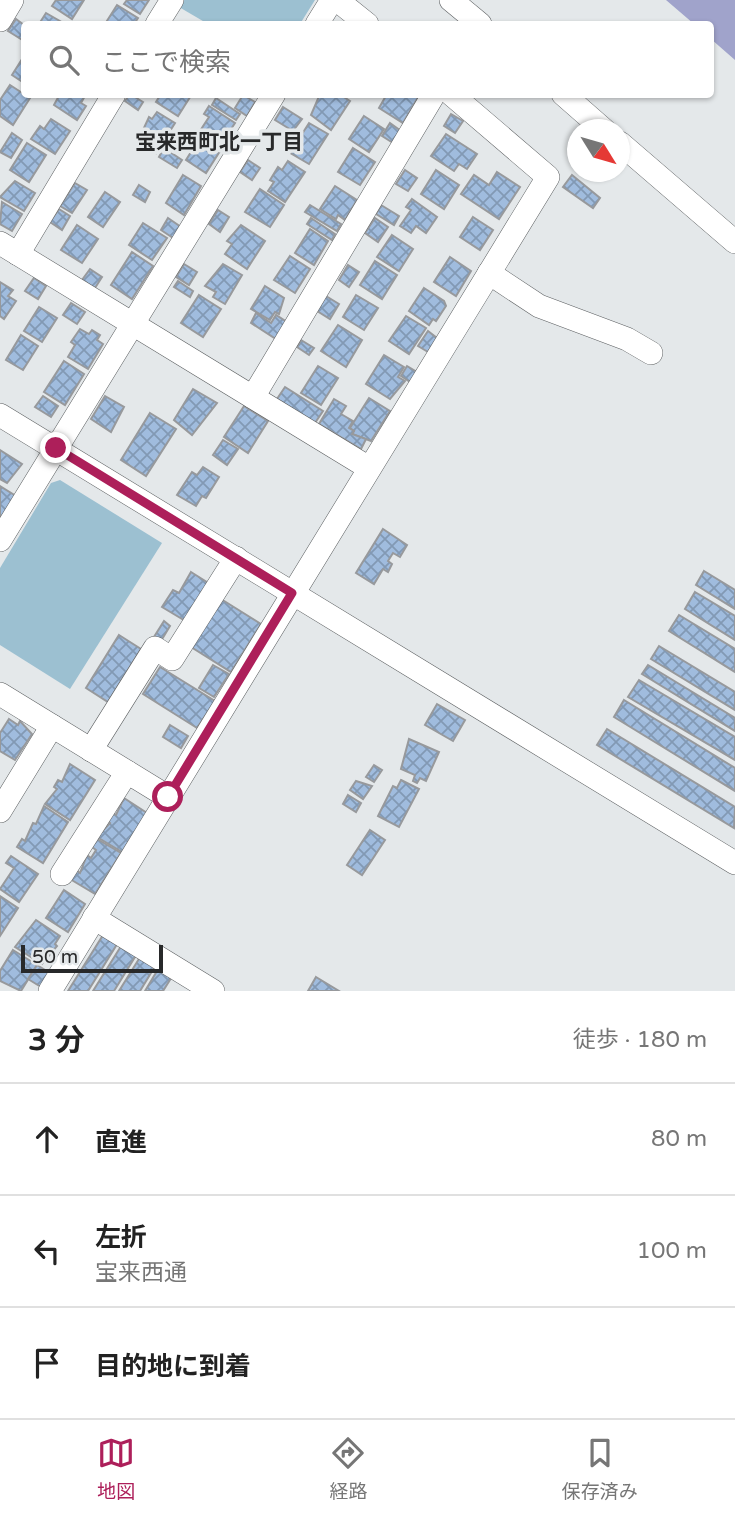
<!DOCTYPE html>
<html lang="ja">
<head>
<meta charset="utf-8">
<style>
  :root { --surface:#fff; --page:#f6f6f6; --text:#222; --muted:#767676; --line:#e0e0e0; --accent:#ad1f5a }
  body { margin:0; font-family:"Varela Round","Noto Sans JP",sans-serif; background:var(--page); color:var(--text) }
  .compass { position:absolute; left:567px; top:119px; width:63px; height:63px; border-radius:50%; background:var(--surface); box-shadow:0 2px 5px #0004; rotate:127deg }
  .scale { position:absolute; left:21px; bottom:18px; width:142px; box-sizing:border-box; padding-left:7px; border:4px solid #28292a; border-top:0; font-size:19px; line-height:24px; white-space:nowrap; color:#28292a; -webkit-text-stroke:5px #e4e8ea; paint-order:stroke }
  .stop { position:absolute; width:21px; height:21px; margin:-16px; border:5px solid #ad1f5a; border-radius:50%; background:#fff }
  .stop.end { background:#ad1f5a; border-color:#fff; box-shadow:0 2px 7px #0008 }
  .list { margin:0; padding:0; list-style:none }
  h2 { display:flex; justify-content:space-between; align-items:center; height:91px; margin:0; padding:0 28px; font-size:30px }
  h2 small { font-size:23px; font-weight:400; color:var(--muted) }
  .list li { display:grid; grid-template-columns:46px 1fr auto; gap:21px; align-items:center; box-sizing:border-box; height:112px; padding:0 28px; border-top:2px solid var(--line) }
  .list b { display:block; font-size:26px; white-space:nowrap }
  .list p { margin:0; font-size:23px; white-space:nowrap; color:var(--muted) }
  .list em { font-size:23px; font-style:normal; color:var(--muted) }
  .icon { flex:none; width:38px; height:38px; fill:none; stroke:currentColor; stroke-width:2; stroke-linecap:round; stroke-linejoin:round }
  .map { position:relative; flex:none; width:735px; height:991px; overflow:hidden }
  .search { position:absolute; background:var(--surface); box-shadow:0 2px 5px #0004; left:21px; right:21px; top:21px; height:77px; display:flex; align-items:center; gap:18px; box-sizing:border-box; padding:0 24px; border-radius:7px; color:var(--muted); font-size:26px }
  .sheet { height:427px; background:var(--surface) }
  nav { display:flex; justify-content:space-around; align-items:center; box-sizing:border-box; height:98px; border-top:2px solid var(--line); background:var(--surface); font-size:19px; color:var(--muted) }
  nav a { display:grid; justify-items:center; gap:4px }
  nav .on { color:var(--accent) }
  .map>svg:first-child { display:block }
  .park { fill:#9cc0d1 }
  .water { fill:#a0a3cb }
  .building { fill:url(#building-cross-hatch); stroke:#97999c; stroke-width:2 }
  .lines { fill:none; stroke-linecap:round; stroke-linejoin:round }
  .minor-casing { stroke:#5d6062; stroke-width:24 }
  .minor { stroke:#fff; stroke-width:23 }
  .route { stroke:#ad1f5a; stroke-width:9 }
  .labels { text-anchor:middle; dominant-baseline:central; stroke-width:7; stroke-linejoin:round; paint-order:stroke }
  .neighbourhood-label { font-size:21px; font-weight:bold; fill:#28292a; stroke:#e4e8ea }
</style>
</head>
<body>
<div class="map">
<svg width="735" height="991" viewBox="0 0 735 991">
  <defs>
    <pattern id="building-cross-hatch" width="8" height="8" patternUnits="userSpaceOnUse" patternTransform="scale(1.75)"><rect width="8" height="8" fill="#a0bcde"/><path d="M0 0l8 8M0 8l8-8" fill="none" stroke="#8299b4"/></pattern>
  </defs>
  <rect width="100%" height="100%" fill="#e4e8ea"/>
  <g class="park">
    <polygon points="184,0 315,0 300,24 208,24 179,7"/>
    <polygon points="60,480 162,543 70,689 0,645 0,568 51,483"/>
  </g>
  <polygon class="water" points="666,0 735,0 735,60 711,39 710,24 694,24"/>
  <g class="building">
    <polygon points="56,0 84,0 72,19 52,6"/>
    <polygon points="127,0 149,0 140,14 124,4"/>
    <polygon points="117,5 138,18 134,24 105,24"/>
    <polygon points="46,13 65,24 39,24"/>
    <polygon points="16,19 24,25 24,41 8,31"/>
    <polygon points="24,56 24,83 12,75"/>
    <polygon points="10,85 30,98 13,125 0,116 0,100"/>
    <polygon points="60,94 86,94 81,103 86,106 77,120 54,105"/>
    <polygon points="130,94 143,102 138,110 125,101"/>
    <polygon points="161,94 192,94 178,116 156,102"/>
    <polygon points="320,94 339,94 350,101 331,130 311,115"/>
    <polygon points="387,94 420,94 403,123 379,108"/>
    <polygon points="243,95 255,102 247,116 235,108"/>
    <polygon points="216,98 240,114 236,120 212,105"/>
    <polygon points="209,106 235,123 221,144 200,131 209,117 204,114"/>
    <polygon points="283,107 302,119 293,131 275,120"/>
    <polygon points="157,112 175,123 156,153 138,141 149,117 152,119"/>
    <polygon points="451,114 463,121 455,133 444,126"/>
    <polygon points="364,116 384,129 369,152 349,139"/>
    <polygon points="51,119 70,131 55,154 31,139 40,126 44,129"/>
    <polygon points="309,123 328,134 309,164 285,150 292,139 297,142"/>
    <polygon points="390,123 401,131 393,143 382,136"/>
    <polygon points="12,133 22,140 11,158 0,152"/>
    <polygon points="446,134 477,154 467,169 459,164 454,171 431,156"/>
    <polygon points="200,138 220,151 206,173 186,160"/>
    <polygon points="27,143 46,155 29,182 10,170"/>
    <polygon points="164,148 182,160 177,168 159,157"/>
    <polygon points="353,148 375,162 360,185 338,172"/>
    <polygon points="248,160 260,168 252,180 240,172"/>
    <polygon points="288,161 305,172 285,202 268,191 274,182 270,180 278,167 282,170"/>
    <polygon points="405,170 417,178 408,191 396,184"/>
    <polygon points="436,170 459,185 444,209 421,194"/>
    <polygon points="497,172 520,187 499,219 461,194 474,175 489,185"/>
    <polygon points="183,175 201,186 184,215 166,203"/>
    <polygon points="572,175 600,198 593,208 563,187"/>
    <polygon points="15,181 35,193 24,211 0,197"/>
    <polygon points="75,183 87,190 72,213 60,206"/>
    <polygon points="139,185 150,192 145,202 133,195"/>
    <polygon points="335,186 357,200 345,220 338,215 336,219 320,209"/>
    <polygon points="260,189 284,205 270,227 245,212"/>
    <polygon points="105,192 120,202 103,227 88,217"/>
    <polygon points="412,199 437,217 426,233 416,226 411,233 400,226 411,210 406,207"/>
    <polygon points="2,202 22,214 12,231 0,224"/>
    <polygon points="310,205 341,224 337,231 305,212"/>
    <polygon points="381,205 399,216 394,225 376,214"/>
    <polygon points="59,209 70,216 62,230 50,222"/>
    <polygon points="218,210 229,217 220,232 209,224"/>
    <polygon points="473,217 493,230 480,250 460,237"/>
    <polygon points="168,218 181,227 173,238 161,230"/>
    <polygon points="311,218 335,234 332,240 307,224"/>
    <polygon points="375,218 388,227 378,242 365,233"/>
    <polygon points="143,223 167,238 152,260 129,245"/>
    <polygon points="77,225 98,239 82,263 61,250"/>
    <polygon points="241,225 265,241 247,269 225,254 232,244 227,241"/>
    <polygon points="310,229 328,241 314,265 295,253"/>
    <polygon points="392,235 413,249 399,271 377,257"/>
    <polygon points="132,252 153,266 132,299 111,285"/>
    <polygon points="290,256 310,269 295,293 274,280"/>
    <polygon points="450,257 471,271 456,296 434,282"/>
    <polygon points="375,261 397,275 382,299 360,285"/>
    <polygon points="184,264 197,272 189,285 176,277"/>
    <polygon points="223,264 242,275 225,304 213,297 216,292 205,286"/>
    <polygon points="348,265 359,272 349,287 339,280"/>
    <polygon points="90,269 102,277 95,288 82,280"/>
    <polygon points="34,278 46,286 38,299 25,291"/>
    <polygon points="178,281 193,291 190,297 174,287"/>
    <polygon points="0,282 13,290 8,296 16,301 4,319 0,316"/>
    <polygon points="265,286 284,298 279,314 275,312 270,320 251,309"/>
    <polygon points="424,288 444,301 446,306 436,321 433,319 429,325 409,311"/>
    <polygon points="199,295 221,309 203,337 181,323"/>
    <polygon points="356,295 378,308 364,330 343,317"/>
    <polygon points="326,296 339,304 330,319 317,311"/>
    <polygon points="71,303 85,312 77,324 63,315"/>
    <polygon points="39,307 57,318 42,342 24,331"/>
    <polygon points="256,313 271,323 276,315 287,322 276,339 251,323"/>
    <polygon points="406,316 426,328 409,354 389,341"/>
    <polygon points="338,325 362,340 346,367 321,351"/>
    <polygon points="80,329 89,334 92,330 100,335 97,340 103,344 88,369 68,357 75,345 71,342"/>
    <polygon points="428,331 437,338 428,352 418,346"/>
    <polygon points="21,335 38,346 23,370 6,360"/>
    <polygon points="301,340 314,348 309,355 297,347"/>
    <polygon points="384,355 404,367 398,377 405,381 390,399 366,384"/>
    <polygon points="64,361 84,374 65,405 44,392"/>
    <polygon points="318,366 338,378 321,405 301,393"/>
    <polygon points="407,366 417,372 410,382 401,376"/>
    <polygon points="285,387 323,411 315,423 277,399"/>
    <polygon points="193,389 217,403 192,435 174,420"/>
    <polygon points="43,396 58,406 51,417 35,407"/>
    <polygon points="105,396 124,407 111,432 91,419"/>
    <polygon points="369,398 390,411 371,441 352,434 354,431 350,428"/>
    <polygon points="334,399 346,406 341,414 353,421 349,428 354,431 352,434 366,439 361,449 319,424"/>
    <polygon points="244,406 268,421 248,453 224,437"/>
    <polygon points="150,413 176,429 146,476 121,460"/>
    <polygon points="223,440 238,449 227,465 213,455"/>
    <polygon points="0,450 22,464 7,483 0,479"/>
    <polygon points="203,467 219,477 206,498 202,496 196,506 177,495 192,472 197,475"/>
    <polygon points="0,486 16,496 0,521"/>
    <polygon points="383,529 407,545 400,557 393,553 388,561 392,564 388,572 383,569 374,584 356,573"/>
    <polygon points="704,571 735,590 735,609 696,585"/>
    <polygon points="191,572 210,584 187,622 162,607 173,590 179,593"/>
    <polygon points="695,592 735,616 735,640 685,609"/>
    <polygon points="221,599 261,624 231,672 191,647"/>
    <polygon points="679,615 735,649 735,672 669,631"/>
    <polygon points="164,621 170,626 161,641 154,637"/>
    <polygon points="119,635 141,649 108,702 86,688"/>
    <polygon points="659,646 735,692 735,710 651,659"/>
    <polygon points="213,665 229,674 214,697 199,688"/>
    <polygon points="648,665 735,718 735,731 642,674"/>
    <polygon points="160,667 215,701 197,728 143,694"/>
    <polygon points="639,680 735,737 735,760 628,697"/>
    <polygon points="624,700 735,768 735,791 614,717"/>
    <polygon points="437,704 465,720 453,741 425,725"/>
    <polygon points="9,719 18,725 20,721 32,734 15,760 0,751 0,733"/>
    <polygon points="170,725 188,736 181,748 163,737"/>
    <polygon points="607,729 735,807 734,828 597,745"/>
    <polygon points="409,739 439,752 426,781 420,778 417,783 413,781 415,775 401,769"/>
    <polygon points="70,764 95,780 70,820 45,804 57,789 54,787 58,780 62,782"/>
    <polygon points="374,765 382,770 374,782 366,777"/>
    <polygon points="401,780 419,789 399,827 378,816 393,786 397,788"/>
    <polygon points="356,781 372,786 363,799 350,790"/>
    <polygon points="348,795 361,803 356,812 343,804"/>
    <polygon points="124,798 147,813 122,852 97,837 110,823 107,820 112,813 116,815"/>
    <polygon points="44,806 68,822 43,863 17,847 22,839 25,841 33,823 36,824"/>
    <polygon points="370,830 385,840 362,875 347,865"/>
    <polygon points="97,839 121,853 95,894 70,879 76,870 80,873 87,855 91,858 96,850 92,847"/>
    <polygon points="11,856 38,874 19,902 0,889 14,868 6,863"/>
    <polygon points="64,890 85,904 68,932 46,918"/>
    <polygon points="0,896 18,908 0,936"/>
    <polygon points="36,920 60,936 55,944 57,946 42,964 15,947"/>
    <polygon points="105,932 119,941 88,991 68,991"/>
    <polygon points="123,943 138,952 114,991 93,991"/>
    <polygon points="13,950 37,965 21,991 0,981 0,971"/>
    <polygon points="142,954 157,963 140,991 119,991"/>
    <polygon points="37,965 50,973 41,987 28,979"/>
    <polygon points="160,966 173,975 163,991 145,991"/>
    <polygon points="316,977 339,991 308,991"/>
  </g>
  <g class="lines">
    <g class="minor-casing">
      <g id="minor">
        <polyline points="337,0 367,24"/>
        <polyline points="451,0 480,24"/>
        <polyline points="0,20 12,0"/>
        <polyline points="157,24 172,0"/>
        <polyline points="317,24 332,0"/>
        <polyline points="563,94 604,130"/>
        <polyline points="620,143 735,242"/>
        <polyline points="0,243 369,468"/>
        <polyline points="18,254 114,94"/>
        <polyline points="489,273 539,306 627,339 651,353"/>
        <polyline points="253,397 434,94"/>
        <polyline points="0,415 735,863"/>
        <polyline points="0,540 274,94"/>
        <polyline points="0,694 168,797"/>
        <polyline points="91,750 155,648 172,659 236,558"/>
        <polyline points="0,811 52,726"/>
        <polyline points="62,874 127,772"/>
        <polyline points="94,918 213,991"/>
        <polyline points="50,991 548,177 451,94"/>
      </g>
    </g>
    <use href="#minor" class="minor"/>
  </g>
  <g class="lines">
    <polyline class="route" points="56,448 292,593 168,797"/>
  </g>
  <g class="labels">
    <g class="neighbourhood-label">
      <text x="219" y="142">宝来西町北一丁目</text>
    </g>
  </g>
</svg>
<svg class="compass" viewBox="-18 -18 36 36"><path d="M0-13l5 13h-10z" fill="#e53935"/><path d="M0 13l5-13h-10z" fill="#767676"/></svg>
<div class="scale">50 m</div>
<div class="stop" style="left:168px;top:797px"></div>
<div class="stop end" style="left:56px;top:448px"></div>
<div class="search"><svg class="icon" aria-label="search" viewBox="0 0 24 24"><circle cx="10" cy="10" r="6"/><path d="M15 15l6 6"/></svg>ここで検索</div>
</div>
<section class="sheet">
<h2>3 分<small>徒歩 · 180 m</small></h2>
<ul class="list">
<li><svg class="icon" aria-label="ahead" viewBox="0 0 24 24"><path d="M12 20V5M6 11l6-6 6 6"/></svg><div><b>直進</b></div><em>80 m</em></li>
<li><svg class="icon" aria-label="left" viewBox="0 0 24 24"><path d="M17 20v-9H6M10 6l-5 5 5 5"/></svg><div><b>左折</b><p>宝来西通</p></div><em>100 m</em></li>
<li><svg class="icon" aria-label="arrive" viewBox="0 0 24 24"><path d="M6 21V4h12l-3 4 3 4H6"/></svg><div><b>目的地に到着</b></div></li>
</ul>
</section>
<nav>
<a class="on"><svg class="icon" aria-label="map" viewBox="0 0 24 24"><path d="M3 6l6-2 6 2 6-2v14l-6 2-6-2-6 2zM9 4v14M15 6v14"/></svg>地図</a>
<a><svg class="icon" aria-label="directions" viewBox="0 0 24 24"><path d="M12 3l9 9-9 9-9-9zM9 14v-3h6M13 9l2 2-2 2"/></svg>経路</a>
<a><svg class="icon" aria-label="saved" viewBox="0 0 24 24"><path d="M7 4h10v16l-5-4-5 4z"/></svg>保存済み</a>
</nav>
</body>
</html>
